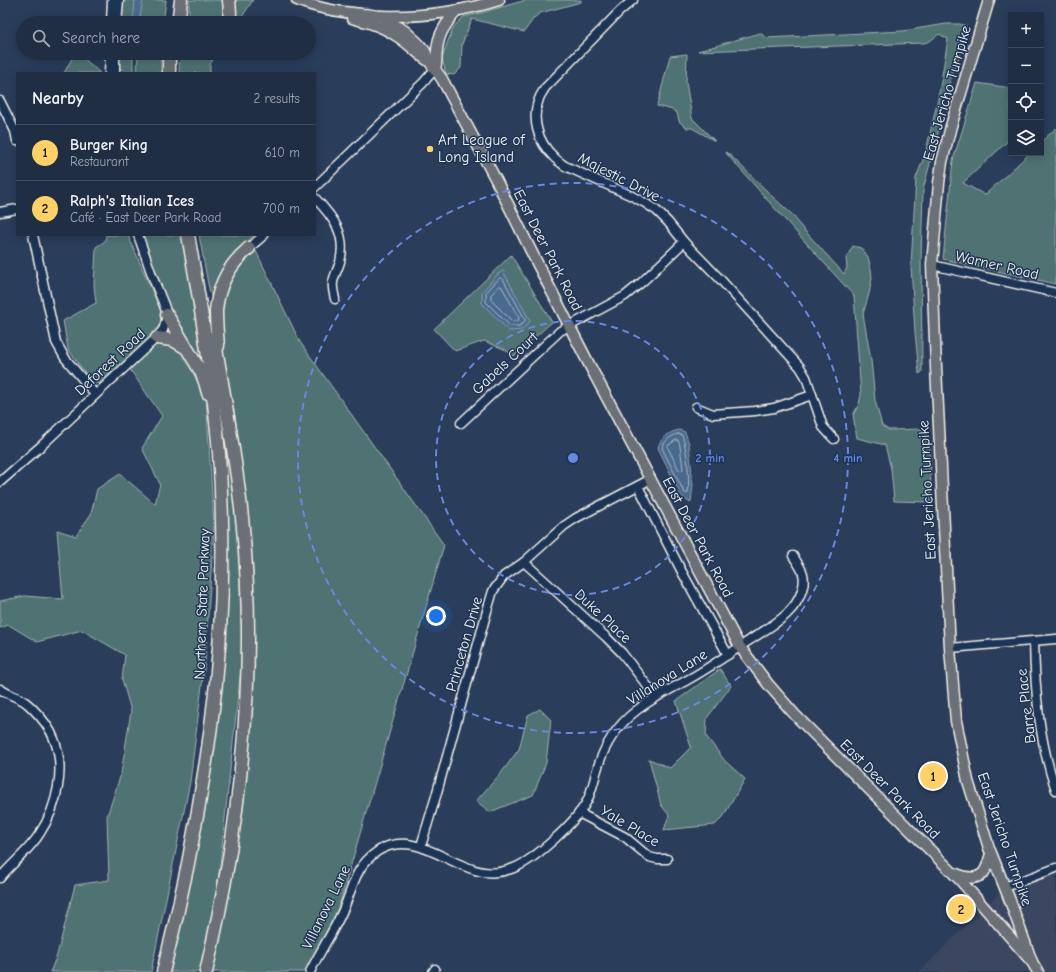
<!DOCTYPE html>
<html lang="en">
<head>
<meta charset="utf-8">
<style>
  :root { --surface:#202e44; --page:#2d3a4f; --text:#f1f3f6; --muted:#a2a8b2; --line:#3d4a5d; --accent:#ffd166 }
  body { margin:0; font-family:"Comic Neue",sans-serif; background:var(--page); color:var(--text) }
  .controls { position:absolute; right:12px; top:12px; display:grid; overflow:hidden; border-radius:0px; box-shadow:0 2px 10px #0003 }
  .controls button { width:36px; height:36px; display:grid; place-items:center; padding:0; border:0; border-bottom:1px solid var(--line); background:var(--surface); color:var(--text); font:20px sans-serif }
  .you { position:absolute; left:436px; top:616px; width:14px; height:14px; margin:-10px; border:3px solid #fff; border-radius:50%; background:#1a73e8; box-shadow:0 0 0 6px #1a73e833 }
  .badge { display:grid; place-items:center; width:26px; height:26px; border-radius:50%; background:var(--accent); color:#111; font-size:13px; font-weight:700 }
  .pin { position:absolute; translate:-50% -50%; border:2px solid #fff; box-shadow:0 1px 4px #0006 }
  .list { margin:0; padding:0; list-style:none }
  h2 { display:flex; justify-content:space-between; align-items:center; height:52px; margin:0; padding:0 16px; font-size:17px }
  h2 small { font-size:13px; font-weight:400; color:var(--muted) }
  .list li { display:grid; grid-template-columns:26px 1fr auto; gap:12px; align-items:center; box-sizing:border-box; height:56px; padding:0 16px; border-top:1px solid var(--line) }
  .list b { display:block; font-size:15px; white-space:nowrap }
  .list p { margin:0; font-size:13px; white-space:nowrap; color:var(--muted) }
  .list em { font-size:13px; font-style:normal; color:var(--muted) }
  .icon { flex:none; width:22px; height:22px; fill:none; stroke:currentColor; stroke-width:2; stroke-linecap:round; stroke-linejoin:round }
  .map { position:relative; flex:none; width:1056px; height:972px; overflow:hidden }
  .search { position:absolute; background:var(--surface); box-shadow:0 2px 10px #0003; left:16px; top:16px; width:300px; height:44px; display:flex; align-items:center; gap:10px; box-sizing:border-box; padding:0 14px; border-radius:22px; color:var(--muted); font-size:15px }
  .panel { position:absolute; background:var(--surface); box-shadow:0 2px 10px #0003; left:16px; top:72px; width:300px; height:164px; border-radius:0px }
  .map>svg:first-child { display:block }
  .built { fill:#3a4660 }
  .green { fill:#507373; stroke:#a2b2ae }
  .water { fill:#4a6a8f; stroke:#8ea0b3 }
  .lines { fill:none; stroke-linecap:round; stroke-linejoin:round }
  .shore { stroke:#b0bbc4; stroke-width:1 }
  .minor-casing { stroke:#f4f1e8; stroke-width:11 }
  .major-casing { stroke:#f4f1e8; stroke-width:13 }
  .highway-casing { stroke:#f4f1e8; stroke-width:15 }
  .minor { stroke:#1d3557; stroke-width:8 }
  .major { stroke:#6b6f75; stroke-width:10 }
  .highway { stroke:#6b6f75; stroke-width:12 }
  .ring { fill:none; stroke:#6887de; stroke-width:2; stroke-dasharray:7 5 }
  .poi-dot { fill:#ffd166; stroke:#1d3557; stroke-width:1.5 }
  .labels { text-anchor:middle; dominant-baseline:central; stroke-width:3; stroke-linejoin:round; paint-order:stroke }
  .street-label { font-size:15px; fill:#f4f1e8; stroke:#1d3557 }
  .poi-label { font-size:15px; fill:#f4f1e8; stroke:#1d3557; text-anchor:start }
  .centre { fill:#6887de; stroke:#1d3557; stroke-width:2 }
  .ring-label { font-size:12px; text-anchor:middle; font-weight:bold; fill:#6887de; stroke:#1d3557; stroke-width:3; stroke-linejoin:round; paint-order:stroke }
</style>
</head>
<body>
<div class="map">
<svg width="1056" height="972" viewBox="0 0 1056 972">
  <rect width="100%" height="100%" fill="#2a3d5b"/>
  <filter id="ink" filterUnits="userSpaceOnUse"><feTurbulence type="fractalNoise" baseFrequency=".025" numOctaves="2"/><feDisplacementMap in="SourceGraphic" scale="8" xChannelSelector="R" yChannelSelector="G"/><feConvolveMatrix kernelMatrix="1 2 1 2 8 2 1 2 1" color-interpolation-filters="sRGB"/></filter>
  <g filter="url(#ink)">
    <polygon class="built" points="1056,872 1056,972 919,972 997,895"/>
    <g class="green">
      <polygon points="122,0 166,0 163,23 121,23"/>
      <polygon points="189,0 224,0 224,18 222,23 189,23"/>
      <polygon points="231,0 253,0 238,23 229,23"/>
      <polygon points="526,0 581,0 581,2 540,13 534,18 524,32 472,19 462,44 461,68 454,75 446,74 442,59 446,46 453,28 463,17 484,12"/>
      <polygon points="946,24 960,24 966,26 964,38 959,57 943,100 939,129 923,190 921,259 922,364 922,372 919,374 915,332 911,266 916,178 925,155 938,99 948,39 939,34 930,41 924,43 698,51 760,33 767,38 903,31"/>
      <polygon points="75,53 78,53 100,73 64,73"/>
      <polygon points="120,53 133,53 133,73 124,73 124,70 120,69 119,64"/>
      <polygon points="138,53 161,53 161,73 137,73"/>
      <polygon points="180,53 218,53 210,64 210,73 179,73"/>
      <polygon points="687,54 686,82 692,118 715,141 692,128 686,128 679,121 677,113 673,110 657,106 670,56"/>
      <polygon points="977,83 1011,88 1011,138 963,183 985,195 1030,153 1041,153 1041,142 1056,128 1056,284 943,259 953,160"/>
      <polygon points="725,152 729,154 774,198 796,218 797,222 844,274 847,268 846,258 853,246 861,248 868,257 871,269 872,278 869,294 863,314 871,360 875,400 882,426 889,430 922,429 930,444 931,502 894,501 891,469 885,445 857,438 853,415 859,404 861,395 854,296 778,212"/>
      <polygon points="106,235 128,235 161,312 161,322 154,334 99,384 91,381 68,349 63,321 96,303 94,285 96,247 105,241"/>
      <polygon points="141,235 181,235 199,324 206,372 203,372 166,304"/>
      <polygon points="199,235 254,235 237,253 212,300 208,284"/>
      <polygon points="255,249 300,342 444,545 339,906 310,972 211,972 231,885 247,774 253,652 244,487 236,422 220,335 217,312 235,269"/>
      <polygon points="511,255 552,322 514,356 504,349 484,341 455,351 434,329"/>
      <polygon points="157,342 176,344 188,357 206,396 214,527 205,661 190,782 151,972 50,972 57,955 75,885 109,880 107,816 121,774 131,711 122,679 125,655 82,630 37,642 9,625 0,628 0,601 25,596 63,599 57,530 76,536 91,514 97,489 120,474 155,504 160,484 142,448 162,416 129,368"/>
      <polygon points="218,395 227,441 239,539 242,659 216,902 200,972 166,972 222,622"/>
      <polygon points="720,669 731,686 707,718 706,736 725,761 745,779 723,817 715,825 664,830 669,815 661,805 649,759 670,768 691,747 676,701"/>
      <polygon points="540,709 551,720 546,763 533,795 490,812 476,801 502,772 519,749 528,715"/>
    </g>
    <g class="water">
      <polygon points="135,0 143,0 139,23 133,23"/>
      <polygon points="503,271 530,321 522,330 509,331 482,303 482,292 498,274"/>
      <path d="M679,430L685,432L689,444L693,485L691,502L687,501L681,495L658,448C660,438 669,432 679,430Z"/>
    </g>
    <g class="lines">
      <g class="shore">
        <polygon points="500,278 503,279 525,319 525,321 520,326 510,326 486,302 486,293"/>
        <polygon points="500,286 502,287 519,318 518,321 512,321 491,300 491,295"/>
        <path d="M678,434L682,435C687,449 690,478 688,493L687,494L684,492L662,448C664,441 672,435 678,434Z"/>
        <polygon points="676,440 678,440 680,446 683,469 681,471 679,470 668,448 668,446"/>
      </g>
      <g class="minor-casing">
        <g id="minor">
          <path d="M633,0L620,11L545,88C543,92 540,95 539,99C531,119 538,142 553,156C556,160 561,163 565,166L632,196L645,203L657,211L668,222L684,242L720,279L800,367L806,377L823,427L834,439"/>
          <polyline points="111,23 112,0"/>
          <polyline points="117,23 119,0"/>
          <polyline points="109,73 110,53"/>
          <polyline points="115,73 115,53"/>
          <polyline points="0,101 15,131 17,141"/>
          <polyline points="315,187 423,83 435,69"/>
          <path d="M315,198C333,217 347,234 340,262C338,269 333,278 333,283C332,288 334,294 335,299"/>
          <polyline points="0,212 17,209"/>
          <polyline points="33,235 56,342 65,358 95,394"/>
          <polyline points="249,248 264,235"/>
          <polyline points="932,265 1056,293"/>
          <polyline points="696,407 713,414 755,411 774,408 812,395"/>
          <polyline points="461,423 560,331 625,296 642,282 684,242"/>
          <polyline points="0,482 41,446 154,340 163,330 165,324 167,315 164,305 153,278 138,235"/>
          <polyline points="638,486 682,572 728,655"/>
          <polyline points="524,562 606,637 622,653 656,697"/>
          <path d="M1034,641C1035,691 1039,742 1056,790"/>
          <polyline points="950,648 1056,639"/>
          <path d="M0,689C7,694 15,696 22,700C26,702 30,706 33,709C42,718 50,728 54,739C66,768 57,807 40,833C30,850 13,862 0,878"/>
          <polyline points="579,813 625,837 649,857 657,859 667,859"/>
          <polyline points="421,846 436,796 487,611 493,591 504,576 524,562 564,526 576,518 651,479"/>
          <polyline points="1005,887 1056,868"/>
          <path d="M310,972C320,951 334,931 343,910C354,886 354,867 378,851C411,830 443,861 475,870C486,874 500,873 511,869C533,862 576,822 587,801C592,791 594,780 597,770C604,745 616,726 637,710C654,697 673,688 691,678C712,666 730,653 750,640C770,626 795,615 802,590C807,575 801,568 793,556"/>
          <polyline points="433,972 435,969"/>
        </g>
      </g>
      <g class="major-casing">
        <g id="major">
          <path d="M297,0C318,9 340,12 362,14C369,14 375,16 381,16C420,17 461,12 499,0"/>
          <polyline points="989,0 951,126 942,162 939,183 932,265 936,367 950,648 956,721 968,781 989,848 1009,898 1032,962 1038,972"/>
          <polyline points="380,16 405,31 418,43 425,51 429,61 442,79 496,180 534,257 591,368 740,647 768,684 795,715 961,881 1032,962"/>
          <path d="M352,18C367,22 382,26 395,35C407,42 416,52 427,60"/>
          <path d="M435,69C437,63 436,57 437,50C438,35 447,21 458,10"/>
          <path d="M954,873C963,877 977,881 984,872C988,867 989,859 991,854"/>
        </g>
      </g>
      <g class="highway-casing">
        <g id="highway">
          <polyline points="178,23 181,0"/>
          <polyline points="228,23 230,13 229,0"/>
          <polyline points="169,73 169,53"/>
          <polyline points="167,315 201,372 205,382 208,393"/>
          <polyline points="157,338 173,340 185,347"/>
          <path d="M218,346C217,334 216,322 216,311C218,286 230,264 249,248"/>
          <path d="M163,972C184,891 200,809 211,726C223,637 225,543 219,454C213,380 201,308 188,235"/>
          <path d="M206,972C240,828 257,675 243,528C237,464 225,400 214,337"/>
        </g>
      </g>
      <use href="#minor" class="minor"/>
      <use href="#major" class="major"/>
      <use href="#highway" class="highway"/>
    </g>
  </g>
  <g class="ring">
    <circle cx="573" cy="458" r="137"/>
    <circle cx="573" cy="458" r="275"/>
  </g>
  <circle class="poi-dot" cx="430" cy="149" r="4"/>
  <g class="labels">
    <g class="street-label">
      <text transform="translate(947 93) rotate(-74)">East Jericho Turnpike</text>
      <text transform="translate(619 177) rotate(27)">Majestic Drive</text>
      <text transform="translate(548 250) rotate(63)">East Deer Park Road</text>
      <text transform="translate(997 265) rotate(13)">Warner Road</text>
      <text transform="translate(110 362) rotate(-43)">Deforest Road</text>
      <text transform="translate(505 363) rotate(-43)">Gabels Court</text>
      <text transform="translate(927 490) rotate(-93)">East Jericho Turnpike</text>
      <text transform="translate(698 537) rotate(62)">East Deer Park Road</text>
      <text transform="translate(202 604) rotate(-88)">Northern State Parkway</text>
      <text transform="translate(603 616) rotate(43)">Duke Place</text>
      <text transform="translate(464 644) rotate(-74)">Princeton Drive</text>
      <text transform="translate(667 677) rotate(-32)">Villanova Lane</text>
      <text transform="translate(1026 706) rotate(-97)">Barre Place</text>
      <text transform="translate(890 789) rotate(45)">East Deer Park Road</text>
      <text transform="translate(630 826) rotate(31)">Yale Place</text>
      <text transform="translate(1005 839) rotate(71)">East Jericho Turnpike</text>
      <text transform="translate(326 907) rotate(-64)">Villanova Lane</text>
    </g>
    <g class="poi-label">
      <text x="438" y="140">Art League of<tspan x="438" dy="17">Long Island</tspan></text>
    </g>
  </g>
  <circle cx="573" cy="458" r="6" class="centre"/>
  <g class="ring-label">
    <text x="710" y="462">2 min</text>
    <text x="848" y="462">4 min</text>
  </g>
</svg>
<div class="controls">
<button>+</button>
<button>−</button>
<button><svg class="icon" aria-label="locate" viewBox="0 0 24 24"><circle cx="12" cy="12" r="6"/><path d="M12 2v4M12 18v4M2 12h4M18 12h4"/></svg></button>
<button><svg class="icon" aria-label="layers" viewBox="0 0 24 24"><path d="M12 4l9 5-9 5-9-5zM3 14l9 5 9-5"/></svg></button>
</div>
<div class="you"></div>
<div class="pin badge" style="left:933px;top:776px">1</div>
<div class="pin badge" style="left:961px;top:909px">2</div>
<div class="search"><svg class="icon" aria-label="search" viewBox="0 0 24 24"><circle cx="10" cy="10" r="6"/><path d="M15 15l6 6"/></svg>Search here</div>
<section class="panel">
<h2>Nearby<small>2 results</small></h2>
<ul class="list">
<li><span class="badge">1</span><div><b>Burger King</b><p>Restaurant</p></div><em>610 m</em></li>
<li><span class="badge">2</span><div><b>Ralph's Italian Ices</b><p>Café · East Deer Park Road</p></div><em>700 m</em></li>
</ul>
</section>
</div>
</body>
</html>
